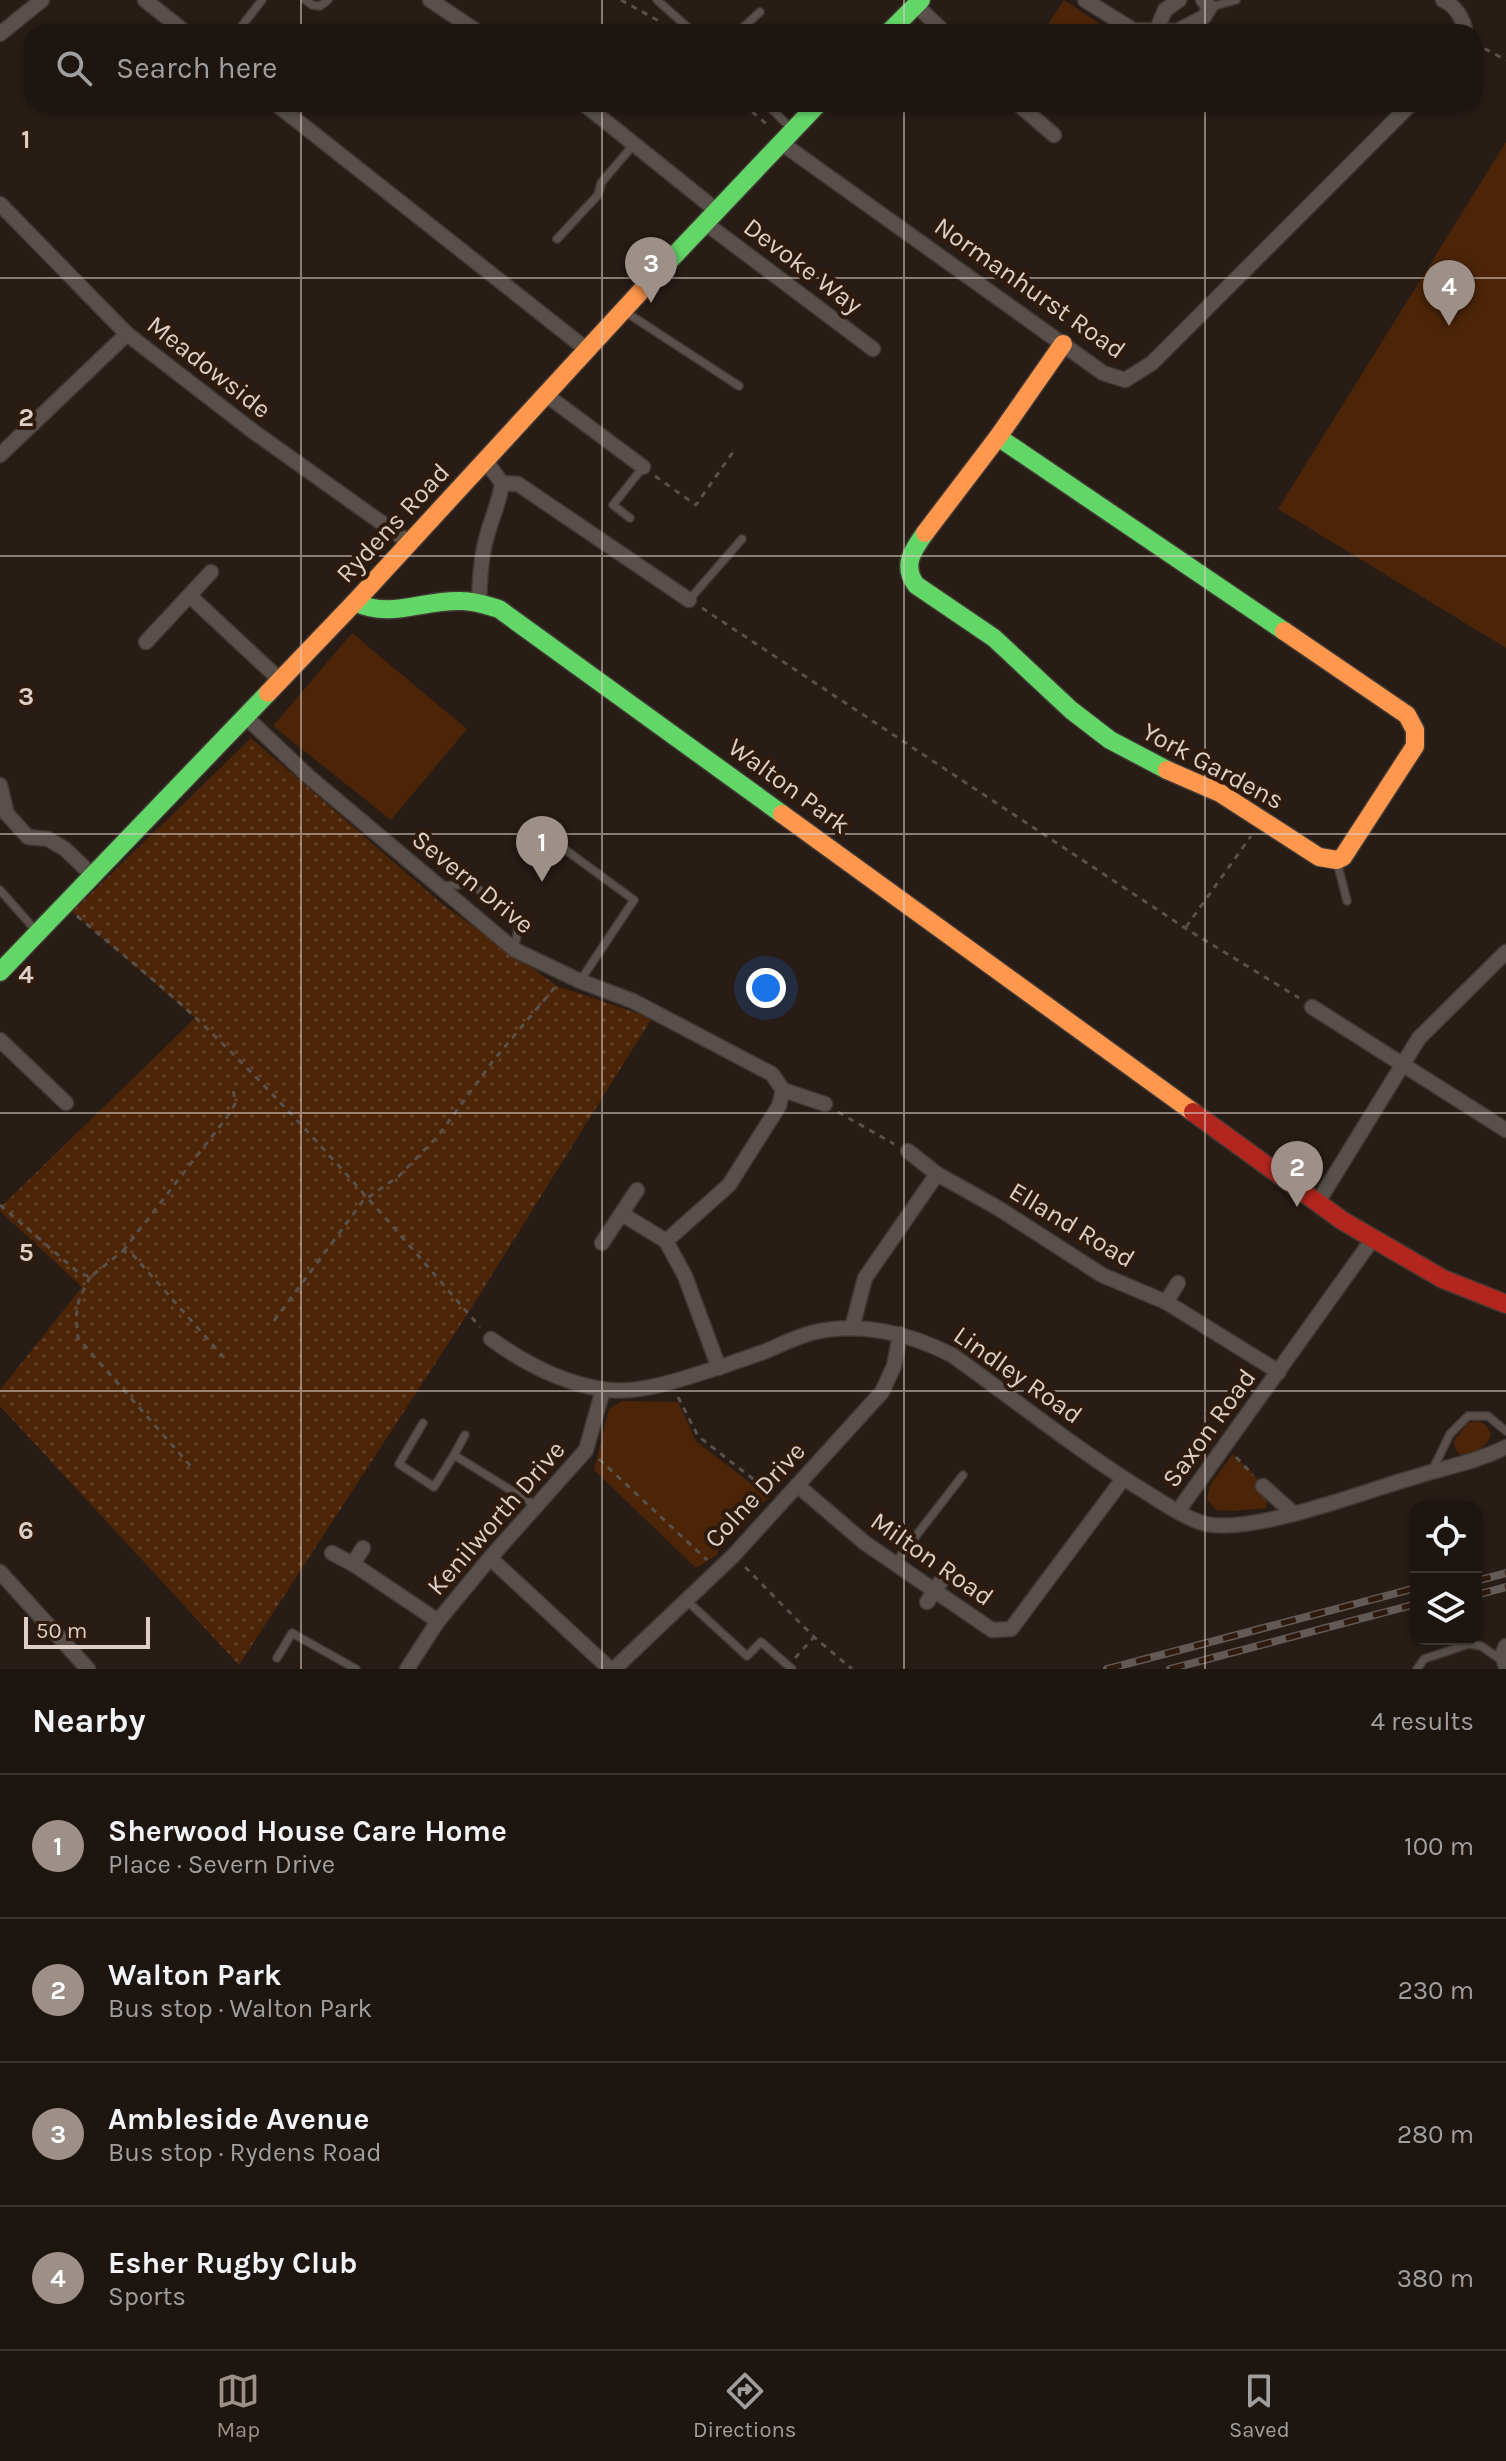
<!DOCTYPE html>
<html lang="en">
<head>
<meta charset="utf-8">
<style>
  :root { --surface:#1d1510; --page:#2a221e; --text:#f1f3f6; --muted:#a09f9f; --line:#3b3430; --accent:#9d9088 }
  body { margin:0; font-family:Karla,sans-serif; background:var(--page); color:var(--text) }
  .controls { position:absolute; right:24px; bottom:24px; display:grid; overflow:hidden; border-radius:16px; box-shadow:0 2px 6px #0004 }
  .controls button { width:72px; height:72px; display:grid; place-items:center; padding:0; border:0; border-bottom:2px solid var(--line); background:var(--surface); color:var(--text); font:40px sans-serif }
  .scale { position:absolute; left:24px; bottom:20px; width:126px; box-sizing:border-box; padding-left:8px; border:4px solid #ddcec6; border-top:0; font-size:22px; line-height:28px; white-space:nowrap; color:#ddcec6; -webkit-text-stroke:6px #2f1a0e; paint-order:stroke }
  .you { position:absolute; left:766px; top:988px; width:28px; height:28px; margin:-20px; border:6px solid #fff; border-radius:50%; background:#1a73e8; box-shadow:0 0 0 12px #1a73e833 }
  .badge { display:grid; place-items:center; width:52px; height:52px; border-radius:50%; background:var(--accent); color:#fff; font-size:26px; font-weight:700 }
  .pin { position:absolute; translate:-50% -66px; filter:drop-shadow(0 2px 4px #0008) }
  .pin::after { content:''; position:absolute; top:42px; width:28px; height:24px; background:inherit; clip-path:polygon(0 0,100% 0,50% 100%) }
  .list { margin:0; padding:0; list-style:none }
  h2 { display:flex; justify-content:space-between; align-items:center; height:104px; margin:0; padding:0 32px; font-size:34px }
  h2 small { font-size:26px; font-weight:400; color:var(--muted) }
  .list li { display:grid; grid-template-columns:52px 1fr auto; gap:24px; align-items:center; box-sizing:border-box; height:144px; padding:0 32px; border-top:2px solid var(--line) }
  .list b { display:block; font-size:30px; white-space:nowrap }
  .list p { margin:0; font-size:26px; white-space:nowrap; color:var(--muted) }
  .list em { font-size:26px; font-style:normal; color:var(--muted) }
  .icon { flex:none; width:44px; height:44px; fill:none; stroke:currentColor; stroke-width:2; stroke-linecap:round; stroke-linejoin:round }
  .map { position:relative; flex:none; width:1506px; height:1669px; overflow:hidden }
  .search { position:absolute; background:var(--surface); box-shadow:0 2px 6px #0004; left:24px; right:24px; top:24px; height:88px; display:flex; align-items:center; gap:20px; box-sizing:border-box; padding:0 28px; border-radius:24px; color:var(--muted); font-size:30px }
  .sheet { height:680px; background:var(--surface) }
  nav { display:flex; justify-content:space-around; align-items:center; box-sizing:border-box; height:112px; border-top:2px solid var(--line); background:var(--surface); font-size:22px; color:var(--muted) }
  nav a { display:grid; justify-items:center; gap:4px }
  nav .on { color:var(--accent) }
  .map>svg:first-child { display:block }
  .grass { fill:#4c2508 }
  .park { fill:url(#park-dots) }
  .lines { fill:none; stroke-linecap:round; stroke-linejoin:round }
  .lane-casing { stroke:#413833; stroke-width:10 }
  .street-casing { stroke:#413833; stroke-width:17 }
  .fast-casing { stroke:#413833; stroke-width:21 }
  .slow-casing { stroke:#413833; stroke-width:21 }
  .jam-casing { stroke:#413833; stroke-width:21 }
  .path { stroke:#58504b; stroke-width:3; stroke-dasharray:6 6; stroke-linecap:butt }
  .lane { stroke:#59504b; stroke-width:7 }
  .street { stroke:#59504b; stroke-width:14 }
  .fast { stroke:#63d668; stroke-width:18 }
  .slow { stroke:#ff974d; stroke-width:18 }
  .jam { stroke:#b3261e; stroke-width:18 }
  .rail-casing { stroke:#625a56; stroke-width:8 }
  .rail { stroke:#2f1a0e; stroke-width:5; stroke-dasharray:15; stroke-linecap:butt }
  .grid { fill:none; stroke:#ddcec6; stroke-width:2; stroke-opacity:0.55 }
  .labels { text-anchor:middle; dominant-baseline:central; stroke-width:8; stroke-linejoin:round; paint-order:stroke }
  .street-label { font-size:26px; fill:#ddcec6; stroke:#2f1a0e }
  .grid-label { font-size:26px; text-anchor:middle; font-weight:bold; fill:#ddcec6; stroke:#2f1a0e; stroke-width:8; stroke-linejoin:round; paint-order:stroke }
</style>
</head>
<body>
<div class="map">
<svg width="1506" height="1669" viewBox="0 0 1506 1669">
  <defs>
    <pattern id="park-dots" width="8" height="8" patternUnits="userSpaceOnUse" patternTransform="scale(2)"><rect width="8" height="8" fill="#4c2508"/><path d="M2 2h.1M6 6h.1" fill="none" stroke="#65432a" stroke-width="1.8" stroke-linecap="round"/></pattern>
  </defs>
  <rect width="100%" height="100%" fill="#271c16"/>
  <g class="grass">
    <polygon points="1064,0 1112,32 1055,32 1047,26"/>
    <polygon points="1506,142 1506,648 1278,509"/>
    <polygon points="352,633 467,729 391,820 273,726"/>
    <path d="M622,1401L678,1402L696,1441L770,1498C750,1511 725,1531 717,1555L696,1568L594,1470L609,1409Z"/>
    <path d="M1475,1421C1485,1422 1488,1426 1491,1435C1487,1447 1473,1456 1460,1455L1455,1448L1454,1441L1468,1423Z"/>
    <path d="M1233,1454C1246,1468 1272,1486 1266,1508L1234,1511L1216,1510L1207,1499L1210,1485Z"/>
  </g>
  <polygon class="park" points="251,738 442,904 557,986 652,1018 470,1310 239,1665 0,1406 0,1390 82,1287 0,1211 0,1208 195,1018 72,912"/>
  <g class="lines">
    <g class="lane-casing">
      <g id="lane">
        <polyline points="305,0 312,5 320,6 328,0"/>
        <polyline points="657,0 693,32"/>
        <polyline points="1211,7 1236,0"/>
        <polyline points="237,32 262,0"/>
        <polyline points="738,32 760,12"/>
        <polyline points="766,104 790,127"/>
        <polyline points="557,239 598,195 601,183 634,144"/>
        <polyline points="624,311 739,386"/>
        <polyline points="630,518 613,505 643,467"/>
        <polyline points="689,600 742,539"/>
        <polyline points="563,848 634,900 580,981"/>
        <polyline points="1337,862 1347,901"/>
        <polyline points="443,886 472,884 519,922 515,947"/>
        <polyline points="0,890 37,932"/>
        <polyline points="423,1423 399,1464 434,1487 454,1455 535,1505"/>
        <polyline points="454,1455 465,1435"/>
        <polyline points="1432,1471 1450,1434 1468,1416 1488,1416 1506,1431"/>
        <polyline points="895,1563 963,1475"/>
        <polyline points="686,1600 747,1656 761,1642 792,1669"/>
        <polyline points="277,1658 292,1633 356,1669"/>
        <polyline points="1417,1669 1424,1659 1469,1644 1481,1646 1503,1661"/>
      </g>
    </g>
    <g class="street-casing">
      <g id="street">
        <polyline points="145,0 185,32"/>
        <polyline points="430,0 478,32"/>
        <polyline points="1085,0 1133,30 1177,31 1204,17 1210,7 1203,0"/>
        <path d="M1443,0C1455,6 1464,18 1465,32"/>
        <polyline points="916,5 944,32"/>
        <polyline points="1157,29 1165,10 1179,0"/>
        <polyline points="0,34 42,0"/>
        <polyline points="276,104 586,349"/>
        <polyline points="584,104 716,210"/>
        <polyline points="1018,104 1054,135"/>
        <polyline points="780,142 1103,373 1125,380 1152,363 1411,104"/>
        <polyline points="0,204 127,334 254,432 410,543"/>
        <polyline points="704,222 873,349"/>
        <polyline points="545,394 643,467"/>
        <polyline points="0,455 127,334"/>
        <polyline points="502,483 518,484 689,600"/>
        <polyline points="190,596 280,680"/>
        <path d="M479,601C480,578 481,554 488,532C493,515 500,500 502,483L485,460"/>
        <polyline points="146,642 211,572"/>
        <polyline points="246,717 308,776 515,950 580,981 633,1001 772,1074 783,1090 825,1104"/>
        <polyline points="0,785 7,814 28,837 48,839 65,849 93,876"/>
        <polyline points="1312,1007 1506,1130"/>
        <polyline points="0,1040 66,1103"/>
        <polyline points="937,1174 998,1208 1102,1275 1166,1302 1178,1283"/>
        <polyline points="1318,1202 1419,1038 1506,952"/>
        <polyline points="622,1214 666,1241 685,1276 719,1368"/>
        <polyline points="666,1241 729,1185 779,1106 783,1090"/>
        <polyline points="602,1243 637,1190"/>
        <polyline points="1166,1302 1279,1372"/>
        <polyline points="852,1328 865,1278 937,1174 908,1151"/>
        <path d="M491,1339C524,1363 560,1382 601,1389C628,1394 659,1386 685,1378C712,1370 739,1361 766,1351C780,1345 796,1337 811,1333C859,1321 909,1333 952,1355C1018,1402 1082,1454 1152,1496C1168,1506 1187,1519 1206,1524C1253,1534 1359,1493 1408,1479C1441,1468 1474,1463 1506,1447"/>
        <polyline points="797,1485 865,1543 992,1630 1011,1629 1123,1479"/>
        <polyline points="1263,1486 1293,1513"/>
        <polyline points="1178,1511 1372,1240"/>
        <polyline points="363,1548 353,1564 438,1621"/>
        <polyline points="332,1553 353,1564"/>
        <polyline points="490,1558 610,1669"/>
        <polyline points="0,1572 88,1669"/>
        <polyline points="927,1602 942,1580"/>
        <polyline points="1506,1646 1502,1655 1506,1667"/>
        <polyline points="407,1669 438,1621 490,1558 586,1450 603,1390"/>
        <polyline points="614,1669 733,1556 882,1392 894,1366 900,1334"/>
      </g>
    </g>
    <g class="fast-casing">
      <g id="fast">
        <polyline points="889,32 921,0"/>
        <polyline points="652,279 818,104"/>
        <polyline points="998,437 1284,631"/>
        <path d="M925,533C912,551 902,566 916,585L994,638L1071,710L1110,740L1167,770"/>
        <path d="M355,602C391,620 424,599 462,601C475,601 486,605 499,609L782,814"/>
        <polyline points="0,972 268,693"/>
      </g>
    </g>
    <g class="slow-casing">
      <g id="slow">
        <polyline points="925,533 998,437 1063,344"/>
        <polyline points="268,693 355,602 652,279"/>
        <polyline points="1167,770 1220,793 1319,857 1337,860 1343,857 1415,746 1415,730 1407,715 1284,631"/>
        <polyline points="782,814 1193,1112"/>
      </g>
    </g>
    <g class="jam-casing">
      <polyline id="jam" points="1193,1112 1343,1221 1443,1279 1506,1304"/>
    </g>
    <g class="path">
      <polyline points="621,0 657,20 670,32"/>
      <polyline points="1474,43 1506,60"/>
      <polyline points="743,104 770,127"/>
      <polyline points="655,476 696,505 733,452"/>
      <polyline points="702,608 1185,928 1299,998"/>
      <path d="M77,916C117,950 159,983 197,1019C298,1115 389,1222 480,1327"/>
      <polyline points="1186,927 1251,836"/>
      <polyline points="838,1112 894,1144"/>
      <polyline points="0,1205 79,1273 90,1277 123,1251 133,1255 228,1362"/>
      <polyline points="123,1251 227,1117 235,1104 233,1086"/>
      <polyline points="90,1277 79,1300 76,1317 78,1338 194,1470"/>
      <polyline points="274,1321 363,1201 399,1176 438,1136 493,1061 556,986"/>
      <polyline points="678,1397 698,1436 771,1493"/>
      <polyline points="1236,1457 1253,1475"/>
      <polyline points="599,1459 707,1560"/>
      <polyline points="745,1567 814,1637 852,1669"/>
      <polyline points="795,1658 814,1637"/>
    </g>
    <use href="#lane" class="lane"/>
    <use href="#street" class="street"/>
    <use href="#fast" class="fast"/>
    <use href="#slow" class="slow"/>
    <use href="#jam" class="jam"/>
    <g class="rail-casing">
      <g id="rail">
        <polyline points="1476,1581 1506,1573"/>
        <polyline points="1476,1595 1506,1587"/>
        <polyline points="1107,1669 1416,1588"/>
        <polyline points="1170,1669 1416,1604"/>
      </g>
    </g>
    <use href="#rail" class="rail"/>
  </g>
  <path class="grid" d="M301,0V32M602,0V32M904,0V32M1205,0V32M301,104V1669M602,104V1669M904,104V1669M1205,104V1669M0,278H1506M0,556H1506M0,834H1506M0,1113H1506M0,1391H1506"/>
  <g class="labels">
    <g class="street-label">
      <text transform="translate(803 266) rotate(37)">Devoke Way</text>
      <text transform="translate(1030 288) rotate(35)">Normanhurst Road</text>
      <text transform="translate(209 367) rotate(38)">Meadowside</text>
      <text transform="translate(393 523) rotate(-47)">Rydens Road</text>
      <text transform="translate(1213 766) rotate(28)">York Gardens</text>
      <text transform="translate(789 786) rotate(36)">Walton Park</text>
      <text transform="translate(473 882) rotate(39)">Severn Drive</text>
      <text transform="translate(1072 1225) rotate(31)">Elland Road</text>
      <text transform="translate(1018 1375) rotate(35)">Lindley Road</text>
      <text transform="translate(1209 1428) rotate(-54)">Saxon Road</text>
      <text transform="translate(755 1495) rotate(-47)">Colne Drive</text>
      <text transform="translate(496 1518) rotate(-49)">Kenilworth Drive</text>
      <text transform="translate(932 1559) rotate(35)">Milton Road</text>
    </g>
  </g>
  <g class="grid-label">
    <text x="26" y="148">1</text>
    <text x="26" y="426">2</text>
    <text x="26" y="705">3</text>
    <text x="26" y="983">4</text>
    <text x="26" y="1261">5</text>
    <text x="26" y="1539">6</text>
  </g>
</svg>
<div class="controls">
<button><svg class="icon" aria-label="locate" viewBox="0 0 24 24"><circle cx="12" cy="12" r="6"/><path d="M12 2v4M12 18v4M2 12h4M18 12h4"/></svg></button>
<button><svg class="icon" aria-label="layers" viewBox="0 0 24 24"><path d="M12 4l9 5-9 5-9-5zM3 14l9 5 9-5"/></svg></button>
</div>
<div class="scale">50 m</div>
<div class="you"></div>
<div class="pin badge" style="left:542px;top:882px">1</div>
<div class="pin badge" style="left:1297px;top:1207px">2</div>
<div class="pin badge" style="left:651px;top:303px">3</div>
<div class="pin badge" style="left:1449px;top:326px">4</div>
<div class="search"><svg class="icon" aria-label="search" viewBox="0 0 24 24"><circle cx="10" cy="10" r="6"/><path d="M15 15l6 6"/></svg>Search here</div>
</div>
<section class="sheet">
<h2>Nearby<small>4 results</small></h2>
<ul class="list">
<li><span class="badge">1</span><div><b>Sherwood House Care Home</b><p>Place · Severn Drive</p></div><em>100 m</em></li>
<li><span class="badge">2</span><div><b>Walton Park</b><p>Bus stop · Walton Park</p></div><em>230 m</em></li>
<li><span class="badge">3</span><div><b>Ambleside Avenue</b><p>Bus stop · Rydens Road</p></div><em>280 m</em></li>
<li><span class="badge">4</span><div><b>Esher Rugby Club</b><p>Sports</p></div><em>380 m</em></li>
</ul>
</section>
<nav>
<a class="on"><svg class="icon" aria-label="map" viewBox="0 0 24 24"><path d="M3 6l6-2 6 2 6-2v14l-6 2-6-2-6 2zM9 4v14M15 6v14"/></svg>Map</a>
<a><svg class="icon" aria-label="directions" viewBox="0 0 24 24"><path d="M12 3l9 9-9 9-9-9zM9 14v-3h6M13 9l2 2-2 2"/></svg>Directions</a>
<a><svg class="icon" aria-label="saved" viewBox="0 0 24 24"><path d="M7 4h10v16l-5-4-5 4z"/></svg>Saved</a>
</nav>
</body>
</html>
